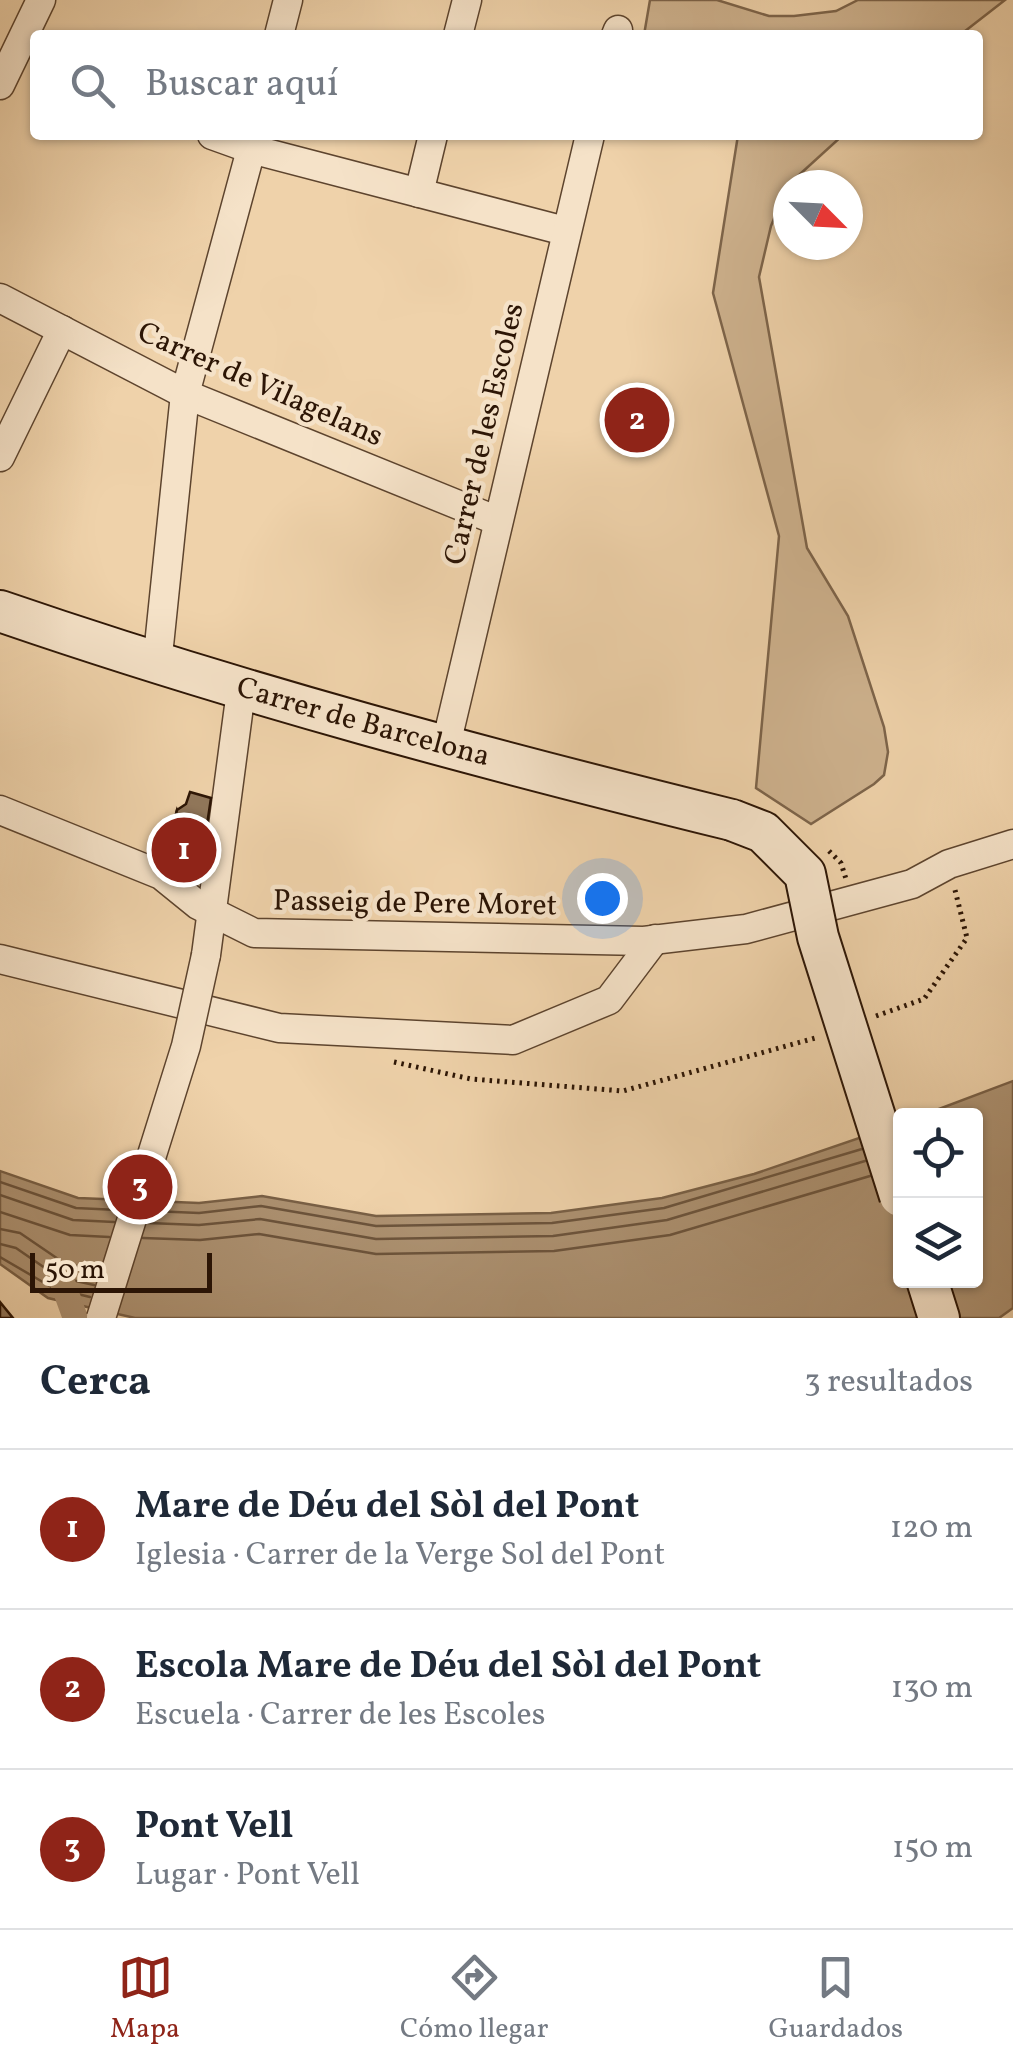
<!DOCTYPE html>
<html lang="es">
<head>
<meta charset="utf-8">
<style>
  :root { --surface:#fff; --page:#f2f2f3; --text:#1f2937; --muted:#747a83; --line:#e0e1e3; --accent:#8f2418 }
  body { margin:0; font-family:Vollkorn,serif; background:var(--page); color:var(--text) }
  .controls { position:absolute; right:30px; bottom:30px; display:grid; overflow:hidden; border-radius:10px; box-shadow:0 2px 8px #0004 }
  .controls button { width:90px; height:90px; display:grid; place-items:center; padding:0; border:0; border-bottom:2px solid var(--line); background:var(--surface); color:var(--text); font:50px sans-serif }
  .compass { position:absolute; left:773px; top:170px; width:90px; height:90px; border-radius:50%; background:var(--surface); box-shadow:0 2px 8px #0004; rotate:114deg }
  .scale { position:absolute; left:30px; bottom:25px; width:182px; box-sizing:border-box; padding-left:10px; border:5px solid #2c1505; border-top:0; font-size:28px; line-height:35px; white-space:nowrap; color:#2c1505; -webkit-text-stroke:8px #f5e2c8; paint-order:stroke }
  .you { position:absolute; left:602px; top:898px; width:35px; height:35px; margin:-25px; border:8px solid #fff; border-radius:50%; background:#1a73e8; box-shadow:0 0 0 15px #1a73e833 }
  .badge { display:grid; place-items:center; width:65px; height:65px; border-radius:50%; background:var(--accent); color:#fff; font-size:32px; font-weight:700 }
  .pin { position:absolute; translate:-50% -50%; border:5px solid #fff; box-shadow:0 2px 10px #0006 }
  .list { margin:0; padding:0; list-style:none }
  h2 { display:flex; justify-content:space-between; align-items:center; height:130px; margin:0; padding:0 40px; font-size:42px }
  h2 small { font-size:32px; font-weight:400; color:var(--muted) }
  .list li { display:grid; grid-template-columns:65px 1fr auto; gap:30px; align-items:center; box-sizing:border-box; height:160px; padding:0 40px; border-top:2px solid var(--line) }
  .list b { display:block; font-size:38px; white-space:nowrap }
  .list p { margin:0; font-size:32px; white-space:nowrap; color:var(--muted) }
  .list em { font-size:32px; font-style:normal; color:var(--muted) }
  .icon { flex:none; width:55px; height:55px; fill:none; stroke:currentColor; stroke-width:2; stroke-linecap:round; stroke-linejoin:round }
  .map { position:relative; flex:none; width:1013px; height:1318px; overflow:hidden }
  .search { position:absolute; background:var(--surface); box-shadow:0 2px 8px #0004; left:30px; right:30px; top:30px; height:110px; display:flex; align-items:center; gap:25px; box-sizing:border-box; padding:0 35px; border-radius:10px; color:var(--muted); font-size:38px }
  .sheet { height:610px; background:var(--surface) }
  nav { display:flex; justify-content:space-around; align-items:center; box-sizing:border-box; height:140px; border-top:2px solid var(--line); background:var(--surface); font-size:28px; color:var(--muted) }
  nav a { display:grid; justify-items:center; gap:5px }
  nav .on { color:var(--accent) }
  .map>svg:first-child { display:block }
  .green { fill:#ceb28e; stroke:#7d644a; stroke-width:2.5 }
  .water { fill:#ad9272; stroke:#796046; stroke-width:2.5 }
  .lines { fill:none; stroke-linecap:round; stroke-linejoin:round }
  .shore { stroke:#6c543c; stroke-width:2.5 }
  .canal { stroke:#ad9272; stroke-width:25 }
  .street-casing { stroke:#5d442e; stroke-width:31 }
  .secondary-casing { stroke:#2c1505; stroke-width:44 }
  .path { stroke:#2c1505; stroke-width:5; stroke-dasharray:2.5 5; stroke-linecap:butt }
  .street { stroke:#f5e2c8; stroke-width:28 }
  .secondary { stroke:#f5e2c8; stroke-width:40 }
  .street-bridge-casing { stroke:#5d442e; stroke-width:31; stroke-linecap:butt }
  .secondary-bridge-casing { stroke:#2c1505; stroke-width:44; stroke-linecap:butt }
  .street-bridge { stroke:#f5e2c8; stroke-width:28 }
  .secondary-bridge { stroke:#f5e2c8; stroke-width:40 }
  .wall { fill:#7d664e; stroke:#2c1505; stroke-width:2.5 }
  .building { fill:#91775b; stroke:#2c1505; stroke-width:2.5 }
  .labels { text-anchor:middle; dominant-baseline:central; stroke-width:9; stroke-linejoin:round; paint-order:stroke }
  .street-label { font-size:30px; fill:#2c1505; stroke:#f5e2c8 }
</style>
</head>
<body>
<div class="map">
<svg width="1013" height="1318" viewBox="0 0 1013 1318">
  <rect width="100%" height="100%" fill="#efd2aa"/>
  <filter id="stains"><feTurbulence type="fractalNoise" baseFrequency=".002" numOctaves="4"/><feColorMatrix values="0 0 0 0 .2 0 0 0 0 .09 0 0 0 0 .02 0 0 0 .5 -.17"/></filter>
  <radialGradient id="worn" r=".72"><stop offset=".6" stop-color="#630" stop-opacity="0"/><stop offset="1" stop-color="#630" stop-opacity=".3"/></radialGradient>
  <g class="green">
    <polygon points="650,0 717,0 769,16 794,16 836,11 858,0 1005,0 960,35 644,35"/>
    <polygon points="738,135 843,135 788,185 771,226 759,277 807,548 848,616 884,727 888,752 884,775 874,784 811,824 756,788 779,536 713,293"/>
  </g>
  <polygon class="water" points="1013,1081 1013,1308 999,1318 135,1318 48,1298 0,1264 0,1171 78,1198 199,1203 262,1196 376,1216 551,1213 662,1198 754,1174 900,1124 900,1280 976,1280 976,1116 923,1115"/>
  <g class="lines">
    <g class="shore">
      <polyline points="0,1182 76,1208 118,1210"/>
      <polyline points="0,1195 73,1220 114,1222"/>
      <polyline points="151,1211 199,1213 261,1206 376,1226 552,1223 664,1208 862,1149"/>
      <polyline points="0,1212 70,1235 109,1237"/>
      <polyline points="148,1223 199,1225 260,1219 376,1239 553,1236 667,1220 865,1161"/>
      <polyline points="0,1229 20,1233 64,1263 99,1271"/>
      <polyline points="143,1238 200,1240 259,1234 376,1254 554,1251 670,1235 870,1176"/>
      <polyline points="0,1244 16,1248 58,1277 94,1285"/>
      <polyline points="0,1257 53,1288 90,1297"/>
    </g>
    <polyline class="canal" points="58,1270 75,1317"/>
    <g class="street-casing">
      <g id="street">
        <polyline points="279,35 288,0"/>
        <polyline points="458,35 467,0"/>
        <polyline points="616,35 618,30"/>
        <polyline points="0,85 41,0"/>
        <polyline points="212,135 251,149 565,231"/>
        <polyline points="419,193 433,135"/>
        <polyline points="0,298 185,394 498,521"/>
        <polyline points="0,457 62,330"/>
        <polyline points="157,665 185,394 255,135"/>
        <polyline points="445,749 590,135"/>
        <polyline points="0,810 161,875 198,905 254,933 644,941 746,929 912,884 949,864 1013,844"/>
        <polyline points="206,955 241,691"/>
        <polyline points="0,959 279,1028 513,1040 609,1000 655,939"/>
      </g>
    </g>
    <g class="secondary-casing">
      <g id="secondary">
        <path id="s1" d="M0,611C241,694 485,759 732,820"/>
        <polyline points="927,1280 939,1318"/>
      </g>
    </g>
    <g class="path">
      <polyline points="829,851 841,863 846,879"/>
      <polyline points="876,1016 924,999 967,938 954,886"/>
      <polyline points="394,1062 471,1079 623,1091 819,1037"/>
    </g>
    <use href="#street" class="street"/>
    <use href="#secondary" class="secondary"/>
    <g class="street-bridge-casing">
      <polyline id="street-bridge" points="101,1318 186,1046 206,955"/>
    </g>
    <g class="secondary-bridge-casing">
      <polyline id="secondary-bridge" points="732,820 763,832 805,874 818,937 900,1196"/>
    </g>
    <use href="#street-bridge" class="street-bridge"/>
    <use href="#secondary-bridge" class="secondary-bridge"/>
  </g>
  <polygon class="wall" points="177,810 201,865 197,876 161,869"/>
  <g class="building">
    <polygon points="190,792 211,798 201,865 166,857 177,810 186,804"/>
    <polygon points="0,1302 13,1318 0,1318"/>
  </g>
  <g class="labels">
    <g class="street-label">
      <text transform="translate(260 385) rotate(24)">Carrer de Vilagelans</text>
      <text transform="translate(485 434) rotate(-77)">Carrer de les Escoles</text>
      <text stroke="none"><textPath href="#s1" startOffset="380">Carrer de Barcelona</textPath></text>
      <text transform="translate(415 904) rotate(1)">Passeig de Pere Moret</text>
    </g>
  </g>
  <rect width="100%" height="100%" filter="url(#stains)"/>
  <rect width="100%" height="100%" fill="url(#worn)"/>
</svg>
<div class="controls">
<button><svg class="icon" aria-label="locate" viewBox="0 0 24 24"><circle cx="12" cy="12" r="6"/><path d="M12 2v4M12 18v4M2 12h4M18 12h4"/></svg></button>
<button><svg class="icon" aria-label="layers" viewBox="0 0 24 24"><path d="M12 4l9 5-9 5-9-5zM3 14l9 5 9-5"/></svg></button>
</div>
<svg class="compass" viewBox="-18 -18 36 36"><path d="M0-13l5 13h-10z" fill="#e53935"/><path d="M0 13l5-13h-10z" fill="#747a83"/></svg>
<div class="scale">50 m</div>
<div class="you"></div>
<div class="pin badge" style="left:184px;top:850px">1</div>
<div class="pin badge" style="left:637px;top:420px">2</div>
<div class="pin badge" style="left:140px;top:1187px">3</div>
<div class="search"><svg class="icon" aria-label="search" viewBox="0 0 24 24"><circle cx="10" cy="10" r="6"/><path d="M15 15l6 6"/></svg>Buscar aquí</div>
</div>
<section class="sheet">
<h2>Cerca<small>3 resultados</small></h2>
<ul class="list">
<li><span class="badge">1</span><div><b>Mare de Déu del Sòl del Pont</b><p>Iglesia · Carrer de la Verge Sol del Pont</p></div><em>120 m</em></li>
<li><span class="badge">2</span><div><b>Escola Mare de Déu del Sòl del Pont</b><p>Escuela · Carrer de les Escoles</p></div><em>130 m</em></li>
<li><span class="badge">3</span><div><b>Pont Vell</b><p>Lugar · Pont Vell</p></div><em>150 m</em></li>
</ul>
</section>
<nav>
<a class="on"><svg class="icon" aria-label="map" viewBox="0 0 24 24"><path d="M3 6l6-2 6 2 6-2v14l-6 2-6-2-6 2zM9 4v14M15 6v14"/></svg>Mapa</a>
<a><svg class="icon" aria-label="directions" viewBox="0 0 24 24"><path d="M12 3l9 9-9 9-9-9zM9 14v-3h6M13 9l2 2-2 2"/></svg>Cómo llegar</a>
<a><svg class="icon" aria-label="saved" viewBox="0 0 24 24"><path d="M7 4h10v16l-5-4-5 4z"/></svg>Guardados</a>
</nav>
</body>
</html>
